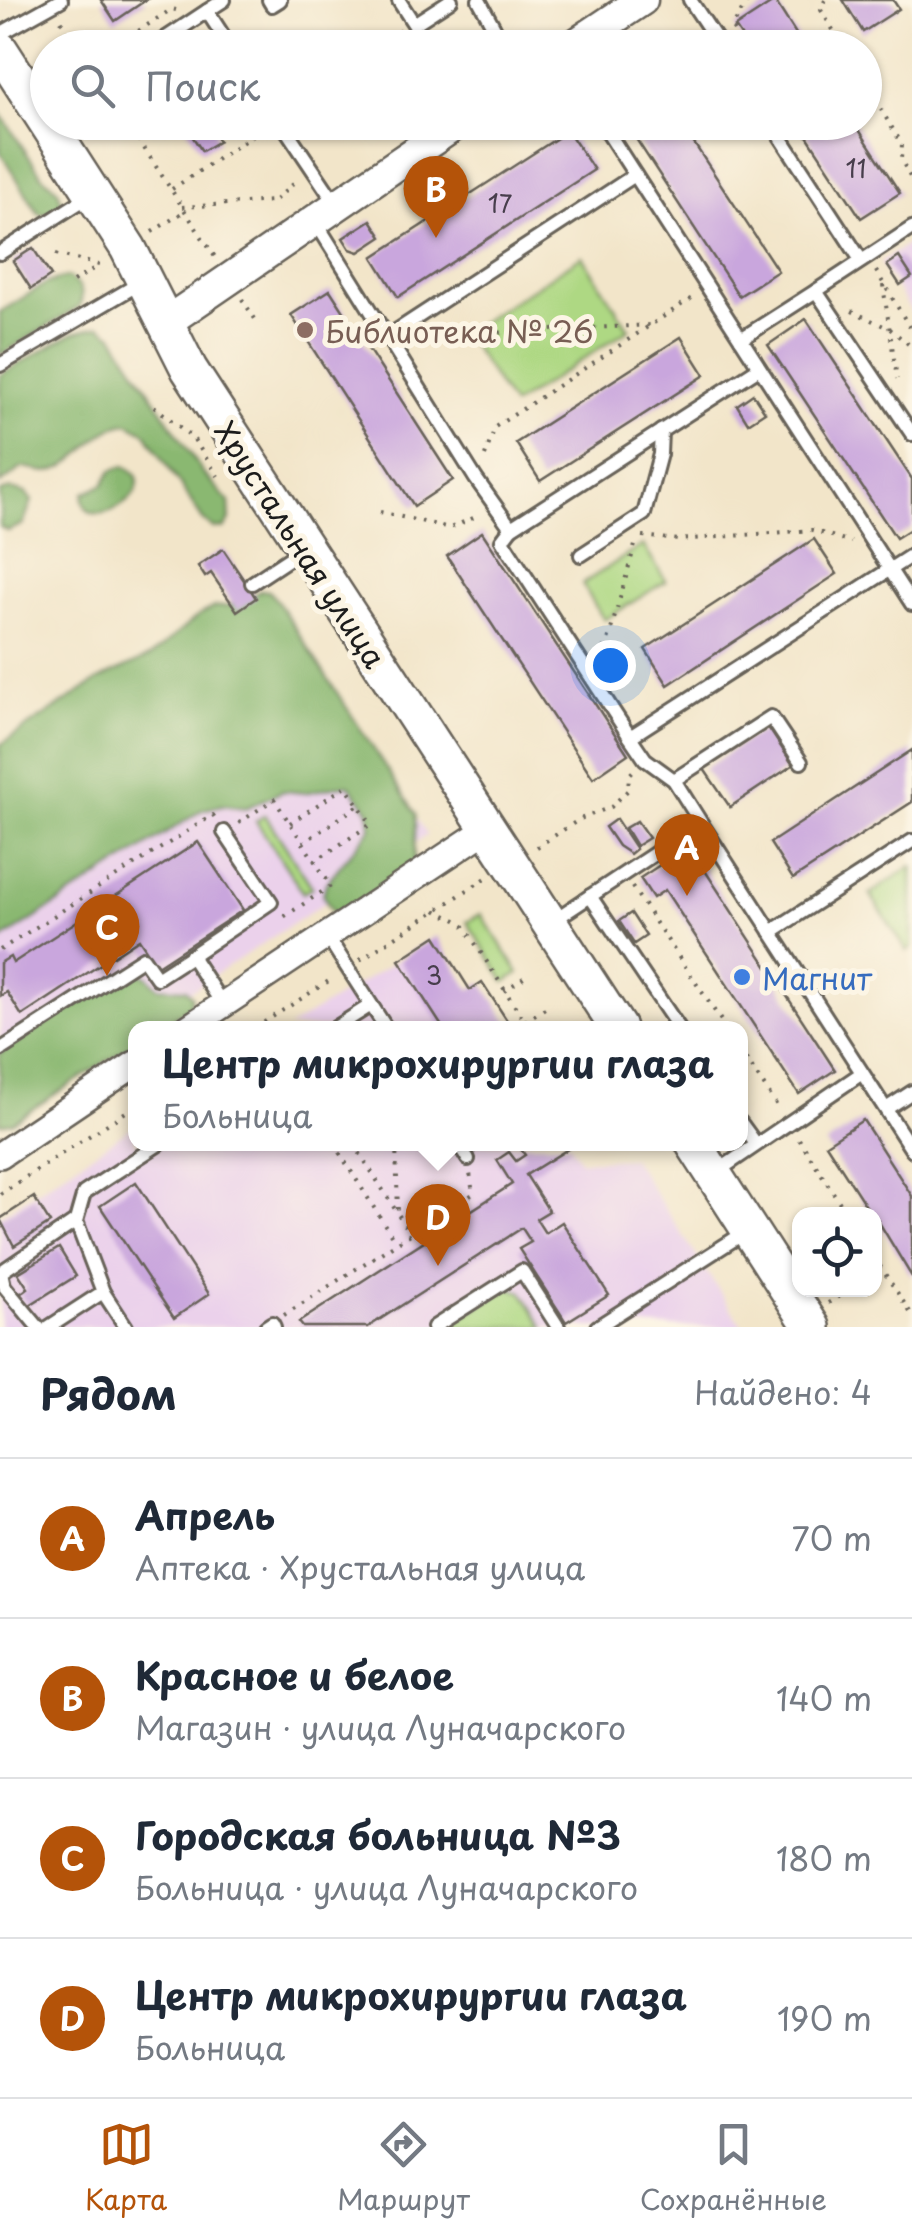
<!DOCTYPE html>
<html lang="ru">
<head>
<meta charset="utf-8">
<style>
  :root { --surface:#fff; --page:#f6f6f7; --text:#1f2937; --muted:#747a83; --line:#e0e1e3; --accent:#b45309 }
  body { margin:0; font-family:"Playpen Sans",sans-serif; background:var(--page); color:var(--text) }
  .controls { position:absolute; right:30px; bottom:30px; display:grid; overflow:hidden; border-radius:20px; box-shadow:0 2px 8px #0004 }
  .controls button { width:90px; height:90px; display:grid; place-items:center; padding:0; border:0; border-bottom:2px solid var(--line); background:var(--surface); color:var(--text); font:50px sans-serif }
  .you { position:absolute; left:610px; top:665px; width:35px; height:35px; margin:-25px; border:8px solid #fff; border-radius:50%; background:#1a73e8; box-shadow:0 0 0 15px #1a73e833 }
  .badge { display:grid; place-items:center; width:65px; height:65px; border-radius:50%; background:var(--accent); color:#fff; font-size:32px; font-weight:700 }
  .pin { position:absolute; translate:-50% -82px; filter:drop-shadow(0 2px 5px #0008) }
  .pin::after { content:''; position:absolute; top:52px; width:35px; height:30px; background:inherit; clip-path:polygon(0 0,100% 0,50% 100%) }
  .popup { position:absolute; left:128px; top:1021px; width:620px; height:130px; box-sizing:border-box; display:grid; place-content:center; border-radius:20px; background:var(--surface); filter:drop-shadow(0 2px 8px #0005); font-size:32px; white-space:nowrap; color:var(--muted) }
  .popup b { font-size:38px; color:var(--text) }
  .popup::after { content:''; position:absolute; left:50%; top:100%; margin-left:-20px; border:20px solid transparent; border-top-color:var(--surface) }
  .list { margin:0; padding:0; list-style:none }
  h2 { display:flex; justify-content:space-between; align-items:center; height:130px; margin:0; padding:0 40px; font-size:42px }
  h2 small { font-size:32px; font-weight:400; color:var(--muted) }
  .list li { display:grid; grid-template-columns:65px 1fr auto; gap:30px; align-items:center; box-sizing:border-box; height:160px; padding:0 40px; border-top:2px solid var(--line) }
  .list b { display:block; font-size:38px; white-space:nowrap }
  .list p { margin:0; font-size:32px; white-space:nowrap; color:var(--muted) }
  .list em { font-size:32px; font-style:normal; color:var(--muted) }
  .icon { flex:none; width:55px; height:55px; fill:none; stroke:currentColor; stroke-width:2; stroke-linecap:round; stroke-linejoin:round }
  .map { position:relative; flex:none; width:912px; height:1327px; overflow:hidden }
  .search { position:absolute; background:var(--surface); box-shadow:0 2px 8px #0004; left:30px; right:30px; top:30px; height:110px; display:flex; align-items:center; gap:25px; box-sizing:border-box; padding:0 35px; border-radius:55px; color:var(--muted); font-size:38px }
  .sheet { height:770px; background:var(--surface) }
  nav { display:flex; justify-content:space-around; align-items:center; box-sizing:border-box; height:140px; border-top:2px solid var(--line); background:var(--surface); font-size:28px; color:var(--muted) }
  nav a { display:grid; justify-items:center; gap:5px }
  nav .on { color:var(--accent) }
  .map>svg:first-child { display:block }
  .built { fill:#ebd1eb }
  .green { fill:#aed883; stroke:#657a50; stroke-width:2.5 }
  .forest { fill:#8ab871; stroke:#536a46; stroke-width:2.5 }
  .building { fill:#c9a6dd }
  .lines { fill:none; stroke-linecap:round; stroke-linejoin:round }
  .service-casing { stroke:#676259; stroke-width:18 }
  .minor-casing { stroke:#676259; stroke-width:30 }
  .tertiary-casing { stroke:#676259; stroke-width:35 }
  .secondary-casing { stroke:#676259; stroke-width:40 }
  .path { stroke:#676259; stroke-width:4; stroke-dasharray:2.5 8; stroke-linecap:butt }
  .service { stroke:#fff; stroke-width:12 }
  .minor { stroke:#fff; stroke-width:25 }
  .tertiary { stroke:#fff; stroke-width:30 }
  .secondary { stroke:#fff; stroke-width:35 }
  .education-dot { fill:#8d6e63; stroke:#fcf5e5; stroke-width:4 }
  .shop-dot { fill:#3f7fe0; stroke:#fcf5e5; stroke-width:4 }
  .labels { text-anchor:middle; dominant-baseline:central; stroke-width:10; stroke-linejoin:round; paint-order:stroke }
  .number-label { font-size:25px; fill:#473e4c }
  .education-label { font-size:30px; fill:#785e54; stroke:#fcf5e5; text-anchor:start }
  .street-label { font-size:30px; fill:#1c1c1c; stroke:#fcf5e5 }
  .shop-label { font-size:30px; fill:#366cbe; stroke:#fcf5e5; text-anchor:start }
</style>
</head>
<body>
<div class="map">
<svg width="912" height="1327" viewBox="0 0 912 1327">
  <rect width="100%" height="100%" fill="#fcf5e5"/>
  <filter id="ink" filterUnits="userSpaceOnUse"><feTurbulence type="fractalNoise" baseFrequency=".01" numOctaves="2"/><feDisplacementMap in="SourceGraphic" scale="20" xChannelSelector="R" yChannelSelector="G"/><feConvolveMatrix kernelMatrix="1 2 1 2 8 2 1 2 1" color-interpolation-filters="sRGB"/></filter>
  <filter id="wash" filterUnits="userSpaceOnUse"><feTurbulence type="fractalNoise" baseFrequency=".0048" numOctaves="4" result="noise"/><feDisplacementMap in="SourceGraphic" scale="40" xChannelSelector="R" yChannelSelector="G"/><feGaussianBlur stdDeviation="2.25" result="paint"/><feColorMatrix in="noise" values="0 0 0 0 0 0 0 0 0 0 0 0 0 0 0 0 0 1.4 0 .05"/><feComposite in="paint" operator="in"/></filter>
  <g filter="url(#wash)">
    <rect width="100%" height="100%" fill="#f2e5c9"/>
    <g class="built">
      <polygon points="912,242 912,313 880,262"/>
      <polygon points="271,595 427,835 0,1117 0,774"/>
      <polygon points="436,936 495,1028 288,1028"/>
      <polygon points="135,1125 135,1144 569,1144 581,1161 632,1158 743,1327 0,1327 0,1216"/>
    </g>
    <g class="green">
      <polygon points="582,256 629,329 512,406 464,333"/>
      <polygon points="643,545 666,581 604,620 582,584"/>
      <polygon points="265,815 312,887 303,893 256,821"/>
      <polygon points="912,866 912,947 907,951 870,894"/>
      <polygon points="481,914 519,973 505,982 467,922"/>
      <polygon points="508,1287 522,1292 544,1327 445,1327"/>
    </g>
    <g class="forest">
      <path d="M0,113L42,176L58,190L62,203C59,213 48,215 39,214L0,152Z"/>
      <path d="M67,277C81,285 86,294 78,308L0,355V312L47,283Z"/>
      <path d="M100,326L113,335L203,473L229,502L230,520L224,529L213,528L203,520L146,433L128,423C95,427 84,462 53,471C42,475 34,466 22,468L0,484V375L73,333Z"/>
      <path d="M124,466C173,488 77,543 84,493L103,485L112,470Z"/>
      <polygon points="11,489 26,493 32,501 23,524 8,531 0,527 0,492"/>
      <polygon points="261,590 269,591 278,602 416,814 414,867 339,915 333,913 323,895 326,883 371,828 369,811 350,786 342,785 305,793 283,791 246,808 222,805 202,810 0,941 0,745 100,679 151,656 199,615 215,607 237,605"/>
      <polygon points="130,970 146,975 158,987 186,989 192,996 190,1006 159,1028 135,1028 135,1043 12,1122 0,1124 0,1053"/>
    </g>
    <g id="blocks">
      <g class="building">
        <polygon points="101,0 146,0 115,21"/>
        <polygon points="843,0 893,0 899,9 863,32"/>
        <polygon points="775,1 805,48 749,48 735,27"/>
        <polygon points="183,122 232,122 214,134 219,141 202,151"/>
        <polygon points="625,122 680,122 778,271 739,296"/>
        <polygon points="798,122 854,122 900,193 861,218"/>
        <polygon points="568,131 594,170 398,297 373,257"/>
        <polygon points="371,220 382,237 359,252 350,249 343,238"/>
        <polygon points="33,248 51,276 31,289 13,261"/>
        <polygon points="899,257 912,277 900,285 887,265"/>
        <polygon points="330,290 453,480 414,506 291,315"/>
        <polygon points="806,319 912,479 912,528 896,538 768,345"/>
        <polygon points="681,337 705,375 540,481 516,443"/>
        <polygon points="753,394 765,412 748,423 737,405"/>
        <polygon points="482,532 628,754 593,778 447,556"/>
        <polygon points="814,539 837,574 668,685 645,649"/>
        <polygon points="223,549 256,598 237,611 211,573 205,577 198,566"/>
        <polygon points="768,727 793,765 730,807 704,769"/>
        <polygon points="912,750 912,802 793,879 770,843"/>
        <polygon points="616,819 636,849 630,854 618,846 605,827"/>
        <polygon points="637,821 649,838 636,846 625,828"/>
        <polygon points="198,842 243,910 157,966 139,939 22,1016 7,992 0,996 0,963 10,957 13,963"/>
        <polygon points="689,846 835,1070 799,1094 665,890 653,898 640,878"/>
        <polygon points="631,913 646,936 634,944 619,921"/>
        <polygon points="436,936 470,990 482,982 512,1028 443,1028 399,960"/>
        <polygon points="863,1120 912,1196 912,1277 874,1214 871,1214 826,1144"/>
        <polygon points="517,1144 569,1144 571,1147 526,1175 549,1211 536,1219 545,1233 562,1222 609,1295 566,1322 519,1249 531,1242 522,1228 368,1327 303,1327 299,1322 512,1184 497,1160 509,1152 516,1161 525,1155"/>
        <polygon points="136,1182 209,1294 174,1318 100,1206"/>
        <polygon points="34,1197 50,1223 14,1246 0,1219"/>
        <polygon points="59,1248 76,1276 28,1306 20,1294 28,1288 18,1273"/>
      </g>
    </g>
  </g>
  <g filter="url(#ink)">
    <use href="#blocks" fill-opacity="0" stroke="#676259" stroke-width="2.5"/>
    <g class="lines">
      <g class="service-casing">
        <g id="service">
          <polyline points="269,0 272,5 280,0"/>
          <polyline points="479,0 505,48"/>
          <polyline points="690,0 722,48"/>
          <polyline points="399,1 414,24 451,0"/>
          <polyline points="207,11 224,0"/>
          <polyline points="0,34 61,0"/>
          <polyline points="151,48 207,11 231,48"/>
          <polyline points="281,122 336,204"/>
          <polyline points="601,122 912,604"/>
          <polyline points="771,122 861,260"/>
          <polyline points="315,221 476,479 511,528 502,540 630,737"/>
          <polyline points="912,228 816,291 912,434"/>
          <polyline points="0,253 91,195"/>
          <polyline points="387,337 635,175"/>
          <polyline points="741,339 816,291"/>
          <polyline points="0,365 142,282"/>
          <polyline points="511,528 759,368"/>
          <polyline points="581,555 644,514 660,454 661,431"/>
          <polyline points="252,583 302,550"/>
          <polyline points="674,780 771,717 801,762"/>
          <polyline points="701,823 912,1150"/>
          <polyline points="590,896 679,1028"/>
          <polyline points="551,922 701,823 674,780 645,759 630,737 912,555"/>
          <polyline points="771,932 912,841"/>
          <polyline points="327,936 386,1028"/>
          <polyline points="191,956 271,902 224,832"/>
          <polyline points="335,1028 371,1005"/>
          <polyline points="0,1050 143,958 157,978 191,956 223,1005"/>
          <polyline points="886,1109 912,1092"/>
          <polyline points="740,1122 756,1144"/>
          <polyline points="459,1144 468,1159"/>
          <polyline points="715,1173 862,1073"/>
          <polyline points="103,1292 126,1327"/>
          <polyline points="38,1327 4,1286 1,1272 76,1221"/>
          <polyline points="49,1327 103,1292 76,1221 84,1193 159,1144"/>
          <polyline points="266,1327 272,1323 274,1327"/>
          <polyline points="434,1327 522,1271 558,1327"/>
          <polyline points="597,1327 747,1231"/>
        </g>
      </g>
      <g class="minor-casing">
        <g id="minor">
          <polyline points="188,1028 487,829"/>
          <polyline points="0,1155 135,1064"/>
        </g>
      </g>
      <g class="tertiary-casing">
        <g id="tertiary">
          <polyline points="570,48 642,0"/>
          <polyline points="165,323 459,122"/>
        </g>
      </g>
      <g class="secondary-casing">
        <g id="secondary">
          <polyline points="0,50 128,248 189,369 618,1028"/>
          <polyline points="694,1144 812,1327"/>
        </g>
      </g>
      <g class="path">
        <polyline points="825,0 821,10 844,48"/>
        <polyline points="61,21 78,48"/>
        <polyline points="734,31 732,28 748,0"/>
        <polyline points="739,39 744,48"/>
        <polyline points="112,48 172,9 176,10"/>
        <polyline points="373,48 400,30"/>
        <polyline points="864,82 902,144 901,159 912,181"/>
        <polyline points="127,122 215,257"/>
        <polyline points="172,189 264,128"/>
        <polyline points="182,207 274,201 299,179"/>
        <polyline points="152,232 185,211"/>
        <polyline points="56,254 99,265"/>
        <polyline points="876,271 912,331"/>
        <polyline points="73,282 99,265"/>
        <polyline points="883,285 897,379"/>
        <polyline points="242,299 259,325"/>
        <polyline points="852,311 890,329 912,347"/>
        <polyline points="426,333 452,335 651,325"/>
        <polyline points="154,406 193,438 218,476"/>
        <polyline points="485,456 495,427 695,296"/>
        <polyline points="380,512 450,528 480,515"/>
        <polyline points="643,536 678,540 812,530 851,542"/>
        <polyline points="598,657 607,644 637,538"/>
        <polyline points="239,823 274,799 331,886 282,918 279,914"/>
        <polyline points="290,823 346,786 371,824 315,861"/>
        <polyline points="303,843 359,805"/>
        <polyline points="537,847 580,819 611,807 628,790 629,775 633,771"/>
        <polyline points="632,887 726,1028"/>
        <path d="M436,910C446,917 456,917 464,926L529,1028"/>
        <polyline points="0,950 213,815 215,818"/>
        <polyline points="360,960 486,878"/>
        <polyline points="504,991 525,977"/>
        <polyline points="525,1021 545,1008"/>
        <polyline points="255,1028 332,979"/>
        <polyline points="740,1050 780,1110"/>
        <polyline points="799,1139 847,1214"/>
        <polyline points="334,1144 395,1241"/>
        <polyline points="354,1144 410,1233"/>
        <polyline points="396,1144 398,1214"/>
        <polyline points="0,1194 135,1106"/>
        <polyline points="874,1257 912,1315"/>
        <polyline points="828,1303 850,1290"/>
        <polyline points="284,1315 473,1194 470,1173"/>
      </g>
      <use href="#service" class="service"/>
      <use href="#minor" class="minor"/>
      <use href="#tertiary" class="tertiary"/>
      <use href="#secondary" class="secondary"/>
    </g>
  </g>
  <circle class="education-dot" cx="305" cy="330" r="10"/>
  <circle class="shop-dot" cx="742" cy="977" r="10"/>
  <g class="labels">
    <g class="number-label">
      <text x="856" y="168">11</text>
      <text x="500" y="203">17</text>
      <text x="434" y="975">3</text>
    </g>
    <g class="education-label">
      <text x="325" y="330">Библиотека № 26</text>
    </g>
    <g class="street-label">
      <text transform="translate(301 544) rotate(57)">Хрустальная улица</text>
    </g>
    <g class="shop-label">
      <text x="762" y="977">Магнит</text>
    </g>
  </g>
</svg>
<div class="controls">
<button><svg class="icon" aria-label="locate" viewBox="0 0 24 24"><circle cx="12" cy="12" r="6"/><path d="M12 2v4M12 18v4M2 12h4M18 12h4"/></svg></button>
</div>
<div class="you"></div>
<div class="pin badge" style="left:687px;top:896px">A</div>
<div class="pin badge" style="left:436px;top:238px">B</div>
<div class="pin badge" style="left:107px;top:976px">C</div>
<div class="pin badge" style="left:438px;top:1266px">D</div>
<div class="popup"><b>Центр микрохирургии глаза</b>Больница</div>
<div class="search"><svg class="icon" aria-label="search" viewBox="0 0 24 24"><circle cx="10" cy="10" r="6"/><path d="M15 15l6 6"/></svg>Поиск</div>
</div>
<section class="sheet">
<h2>Рядом<small>Найдено: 4</small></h2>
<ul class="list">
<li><span class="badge">A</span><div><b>Апрель</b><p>Аптека · Хрустальная улица</p></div><em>70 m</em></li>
<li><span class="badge">B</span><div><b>Красное и белое</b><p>Магазин · улица Луначарского</p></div><em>140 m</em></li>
<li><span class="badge">C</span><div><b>Городская больница №3</b><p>Больница · улица Луначарского</p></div><em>180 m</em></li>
<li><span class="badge">D</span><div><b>Центр микрохирургии глаза</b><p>Больница</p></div><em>190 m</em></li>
</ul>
</section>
<nav>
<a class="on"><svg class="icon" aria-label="map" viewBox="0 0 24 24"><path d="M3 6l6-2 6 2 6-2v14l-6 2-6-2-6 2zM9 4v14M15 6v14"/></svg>Карта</a>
<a><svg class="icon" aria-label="directions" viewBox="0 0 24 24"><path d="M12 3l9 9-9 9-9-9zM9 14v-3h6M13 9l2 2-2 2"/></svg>Маршрут</a>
<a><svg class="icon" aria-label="saved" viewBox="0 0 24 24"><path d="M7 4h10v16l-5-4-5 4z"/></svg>Сохранённые</a>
</nav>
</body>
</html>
